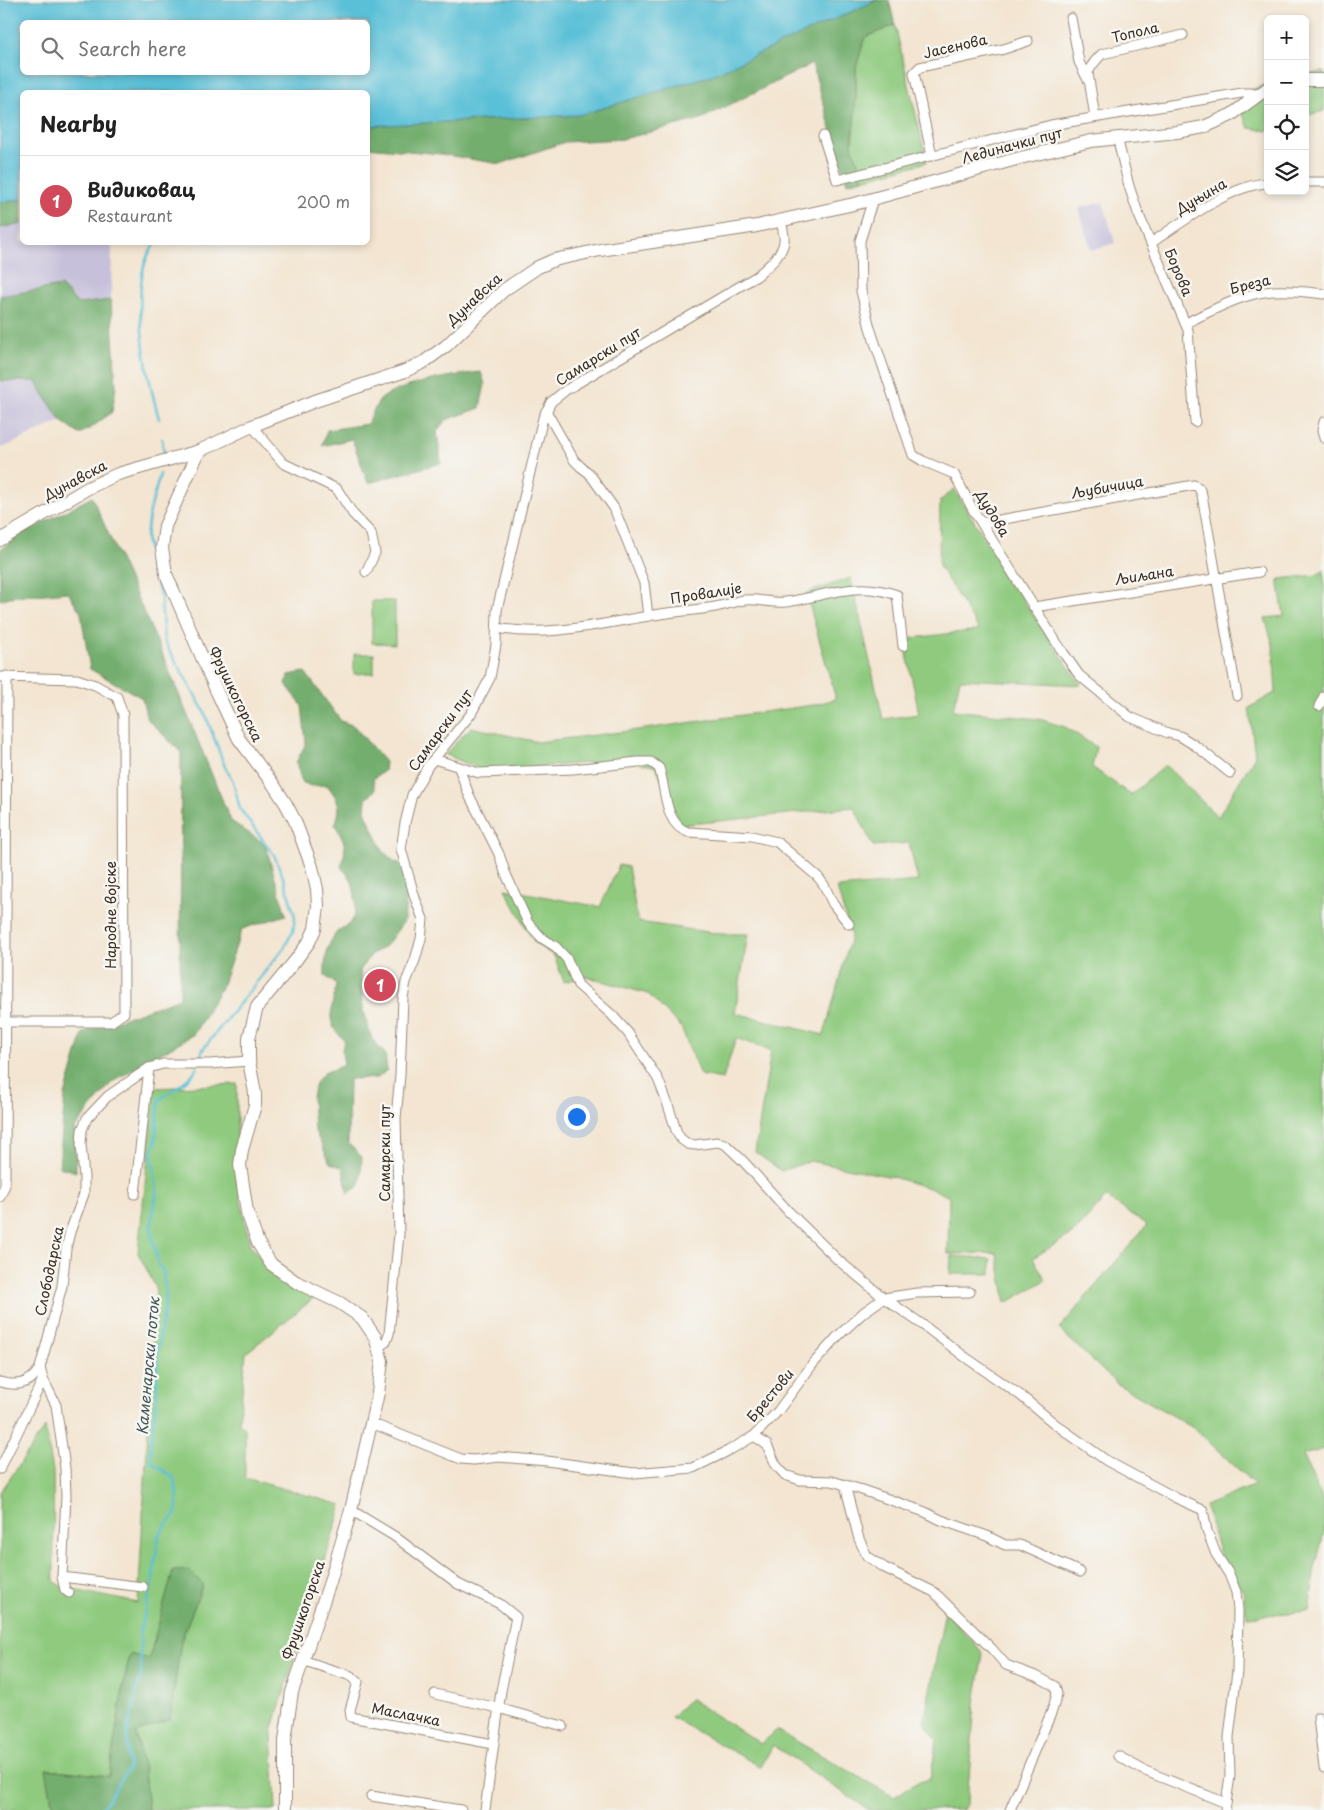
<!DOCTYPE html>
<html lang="en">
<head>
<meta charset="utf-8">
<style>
  :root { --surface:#fff; --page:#f6f6f6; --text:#222; --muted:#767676; --line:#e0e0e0; --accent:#d1495b }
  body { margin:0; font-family:"Playpen Sans",sans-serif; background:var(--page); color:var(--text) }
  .controls { position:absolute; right:15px; top:15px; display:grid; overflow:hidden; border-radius:8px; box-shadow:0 2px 8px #0003 }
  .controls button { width:45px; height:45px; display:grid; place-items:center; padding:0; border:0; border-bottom:1px solid var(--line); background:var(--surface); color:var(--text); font:25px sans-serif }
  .you { position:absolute; left:576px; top:1116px; width:18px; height:18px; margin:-12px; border:4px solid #fff; border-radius:50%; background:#1a73e8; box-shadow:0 0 0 8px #1a73e833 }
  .badge { display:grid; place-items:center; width:32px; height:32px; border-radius:50%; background:var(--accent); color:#fff; font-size:16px; font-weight:700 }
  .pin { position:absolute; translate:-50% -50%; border:2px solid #fff; box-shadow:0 1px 5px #0006 }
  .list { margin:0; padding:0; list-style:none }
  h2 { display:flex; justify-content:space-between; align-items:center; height:65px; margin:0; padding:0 20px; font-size:21px }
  h2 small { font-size:16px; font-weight:400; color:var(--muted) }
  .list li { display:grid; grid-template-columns:32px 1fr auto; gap:15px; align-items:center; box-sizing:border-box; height:90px; padding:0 20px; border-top:1px solid var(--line) }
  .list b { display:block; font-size:19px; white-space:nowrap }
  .list p { margin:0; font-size:16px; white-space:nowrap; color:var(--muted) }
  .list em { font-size:16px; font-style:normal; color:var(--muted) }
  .icon { flex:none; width:28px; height:28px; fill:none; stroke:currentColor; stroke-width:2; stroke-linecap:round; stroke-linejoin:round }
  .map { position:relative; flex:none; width:1324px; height:1810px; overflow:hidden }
  .search { position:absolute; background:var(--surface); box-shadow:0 2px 8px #0003; left:20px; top:20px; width:350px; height:55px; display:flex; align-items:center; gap:12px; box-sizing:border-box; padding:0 18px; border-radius:8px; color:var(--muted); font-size:19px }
  .panel { position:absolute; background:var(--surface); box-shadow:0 2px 8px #0003; left:20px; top:90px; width:350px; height:155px; border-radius:8px }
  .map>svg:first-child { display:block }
  .industrial { fill:#c6c0da }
  .green { fill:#8fca7f; stroke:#657a4e }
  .forest { fill:#73ae6e; stroke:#576c46 }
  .water { fill:#5ac0d7; stroke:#4a757a; fill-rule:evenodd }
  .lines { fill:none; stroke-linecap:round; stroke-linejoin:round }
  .stream { stroke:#5ac0d7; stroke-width:2.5 }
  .street-casing { stroke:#978878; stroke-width:11 }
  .secondary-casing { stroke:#978878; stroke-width:14 }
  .street { stroke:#fff; stroke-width:9 }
  .secondary { stroke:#fff; stroke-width:12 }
  .labels { text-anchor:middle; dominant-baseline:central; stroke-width:5; stroke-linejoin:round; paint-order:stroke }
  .street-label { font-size:14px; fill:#3b2a1e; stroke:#f6f6f2 }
  .water-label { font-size:15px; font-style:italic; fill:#445756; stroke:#f6f6f2 }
</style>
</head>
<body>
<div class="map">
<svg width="1324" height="1810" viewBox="0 0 1324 1810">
  <rect width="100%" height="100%" fill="#f6f6f2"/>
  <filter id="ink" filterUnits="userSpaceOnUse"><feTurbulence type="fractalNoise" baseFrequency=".02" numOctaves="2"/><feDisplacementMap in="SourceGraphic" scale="10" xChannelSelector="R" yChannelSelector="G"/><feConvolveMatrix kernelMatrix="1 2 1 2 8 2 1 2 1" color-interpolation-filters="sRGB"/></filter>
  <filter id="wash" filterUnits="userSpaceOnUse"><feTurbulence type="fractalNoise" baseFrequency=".0096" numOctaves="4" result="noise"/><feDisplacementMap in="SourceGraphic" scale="20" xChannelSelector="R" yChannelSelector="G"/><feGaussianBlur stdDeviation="1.12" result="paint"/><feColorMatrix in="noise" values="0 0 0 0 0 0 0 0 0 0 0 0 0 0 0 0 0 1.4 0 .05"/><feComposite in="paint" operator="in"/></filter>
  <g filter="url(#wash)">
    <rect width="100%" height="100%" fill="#f3e5d1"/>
    <g class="industrial">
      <polygon points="1103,202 1115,243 1091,250 1079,208"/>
      <polygon points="22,224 22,242 112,243 111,300 77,304 61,286 0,296 0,228"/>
      <polygon points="0,381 35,381 61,421 0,449"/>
    </g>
    <g class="green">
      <polygon points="895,25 927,162 863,179 852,145 856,100 856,68 865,37"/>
      <polygon points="1324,72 1324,111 1305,116 1305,74"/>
      <polygon points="1268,84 1268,131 1249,128 1242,113 1253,89"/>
      <polygon points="954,489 1023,600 1081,685 960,679 953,710 1039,719 1065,727 1096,747 1092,767 1131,795 1165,765 1218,817 1255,756 1249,708 1276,692 1273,645 1265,618 1284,616 1279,586 1279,579 1317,575 1324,569 1324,1449 1303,1455 1324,1504 1324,1532 1315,1568 1309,1611 1247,1617 1243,1591 1220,1554 1205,1506 1255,1485 1195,1429 1116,1383 1059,1329 1147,1225 1106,1197 1075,1232 1033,1258 1046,1280 1006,1303 997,1253 948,1254 949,1197 935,1190 893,1177 810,1161 781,1171 755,1152 771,1051 736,1038 723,1079 700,1075 681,1027 648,994 585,976 564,982 554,956 534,942 505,889 600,907 619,865 628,867 638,922 722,934 748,934 735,1013 824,1035 851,936 837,888 918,881 909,843 873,846 854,807 681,825 656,767 627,760 483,771 445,754 471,727 538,742 645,729 813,705 836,699 806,593 851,578 883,719 919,714 904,639 979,630 939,566 940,501"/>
      <polygon points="372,601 395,601 395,644 372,643"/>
      <polygon points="354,654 374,654 374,673 354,674"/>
      <polygon points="237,1084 237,1182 250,1245 273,1272 314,1298 246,1353 239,1422 245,1429 245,1478 342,1505 272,1731 276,1810 148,1810 144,1771 136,1733 170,1719 181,1641 203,1584 173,1571 149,1659 130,1654 124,1681 109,1776 47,1769 51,1798 56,1810 0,1810 0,1493 45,1427 53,1471 54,1581 64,1588 138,1603 156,1288 138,1253 155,1088"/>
      <polygon points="951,1256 991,1259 991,1274 950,1274"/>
      <polygon points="945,1611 983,1653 975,1703 967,1802 963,1810 869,1810 773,1745 761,1767 671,1717 690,1699 761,1744 777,1730 894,1797 916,1783 930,1779 937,1740 924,1722"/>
    </g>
    <g class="forest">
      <polygon points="877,0 889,0 895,25 865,37 856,68 856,100 852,145 863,179 847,183 812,64 701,119 623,139 565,142 500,164 440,154 368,147 368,126 580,115 712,75"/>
      <polygon points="22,199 22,224 0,228 0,203"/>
      <polygon points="61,286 78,304 111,300 116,387 112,412 91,428 79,434 61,421 35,381 0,381 0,296"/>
      <path d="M481,372L485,384L480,408L446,420L437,431L441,463L368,483L352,439L322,446L327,430L367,424C371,417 375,406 380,400C399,383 456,375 481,372Z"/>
      <polygon points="92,497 159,646 231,821 265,844 286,915 242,929 223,984 194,1034 112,1082 75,1128 76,1172 59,1167 65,1095 83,1033 180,998 181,752 147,719 142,698 90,669 81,613 68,592 10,597 0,600 0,550 20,535"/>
      <path d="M305,672L341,721L354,726L385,762L384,771L373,779L375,790L366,800L365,811L383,851L395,862L402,864L410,899L406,901L404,921L386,946L374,953L366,961L360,971L363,1011L372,1039L385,1054L387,1070L378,1078L349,1079L348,1143L362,1157L360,1185L348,1194L343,1168L330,1163L314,1129L312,1097L315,1083L324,1073L344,1065L342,1051L344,1040C341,1037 336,1032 334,1028C327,1016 335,997 336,984L325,976C324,962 327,943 337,932C341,928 348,926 352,921C358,913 355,888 351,879C348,875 344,871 341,867C347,848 346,842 335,825C342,807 339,800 327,785L311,786L302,782L296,763L306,743L302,706L286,684L289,675Z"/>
      <polygon points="189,1570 203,1584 181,1641 170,1719 136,1733 144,1771 148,1810 56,1810 51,1798 46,1769 109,1776 124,1681 130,1654 149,1659 173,1571"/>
    </g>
    <path class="water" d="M0,0H877L712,75L580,115L368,126V92H22V199L0,203ZM22,22H368V72H22Z"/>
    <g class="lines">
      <g class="stream">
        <path d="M157,242C124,273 148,380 159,419"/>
        <polyline points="162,439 164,452"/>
        <polyline points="160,474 149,514 146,538 161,600 164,641 204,711 225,767 233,781 240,809 274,855 285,882 295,917 293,931 284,948 203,1049 199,1062"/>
        <path d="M101,1810L129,1768L127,1733L141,1675L140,1630L152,1585L159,1534L176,1513L178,1495L173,1477L151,1462V1442L157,1395V1355L166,1297L163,1271L158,1263L151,1229L157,1191L151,1151L155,1145L159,1100C169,1092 194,1078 197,1067"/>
      </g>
    </g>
  </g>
  <g filter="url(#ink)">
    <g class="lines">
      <g class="street-casing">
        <g id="street">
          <polyline points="1071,18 1079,62 1088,80"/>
          <path d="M1095,117L1088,73C1091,65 1096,60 1102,54L1183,35"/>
          <polyline points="823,136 837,180 1051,125 1242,93 1251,93 1258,95"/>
          <polyline points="1117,137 1129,186 1138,213 1188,330 1195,422"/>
          <polyline points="932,156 914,73 920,67 1004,49 1028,41"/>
          <polyline points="1305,182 1324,182"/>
          <polyline points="873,199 860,241 861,291 870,328 913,455 923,461 954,474 972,508 1034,607 1060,648 1079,675 1130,717 1168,733 1180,736 1196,746 1230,773"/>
          <path d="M1151,243C1181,223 1232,184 1268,183"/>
          <path d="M1186,323C1213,310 1243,293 1273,291C1290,290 1308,292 1324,294"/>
          <polyline points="546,411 574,460 581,467 589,473 614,508 644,583 648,616"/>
          <polyline points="1324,422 1322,431 1324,438"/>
          <polyline points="252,426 283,463 337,489 353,514 371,533 375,553 366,572"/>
          <polyline points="982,523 1194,485 1199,488 1202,495 1237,696"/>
          <polyline points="1034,607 1259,572"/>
          <path d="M497,628C544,637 596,625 643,617C667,612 691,611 715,607C725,605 734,602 744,600C758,598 772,604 786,602C826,596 856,580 897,595L903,646"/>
          <polyline points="0,677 77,679 95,685 117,697 123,715 124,1013 111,1022 0,1022"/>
          <polyline points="1319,706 1324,696"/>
          <path d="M434,759L479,773L573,769L638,762H651L659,768C666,788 664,825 688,832L752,836L777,842L818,877L824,885L833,904L849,924"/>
          <polyline points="459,768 469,795 499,854 505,872 528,923 542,938 556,947 567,959 578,985 612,1015 628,1033 658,1079 667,1102 677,1133 681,1139 688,1144 695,1145 717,1142 725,1144 744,1162 788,1211 838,1260 884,1298 923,1325 965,1357 1020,1395 1055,1424 1107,1461 1176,1498 1203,1510 1207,1531 1216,1554 1229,1574 1236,1592 1238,1610 1237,1671 1229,1737 1230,1776 1225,1810"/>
          <polyline points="135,1194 149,1068"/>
          <polyline points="0,1197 5,1185 7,676"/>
          <path d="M379,1346L386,1342L389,1334L399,1234L396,1118L400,1075L403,998L406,982L415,960L421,939L423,919L415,898L401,849L405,823L412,795L428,766L471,714L490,678L496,645L497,610L543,418L551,402L566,390L757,276C767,267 783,255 784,241C785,235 782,227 781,221"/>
          <path d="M0,1382C17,1387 31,1384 40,1368"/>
          <polyline points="371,1423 461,1459 474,1460 499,1457 547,1461 634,1473 693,1468 728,1451 754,1436 778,1411 812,1365 838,1336 864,1312 884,1298 917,1293 970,1292"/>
          <polyline points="754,1436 767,1445 776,1465 785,1475 800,1480 832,1481 862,1490 925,1512 941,1520 987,1536 1005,1545 1020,1545 1080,1572"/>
          <polyline points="0,1469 43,1379"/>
          <polyline points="845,1485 859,1539 867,1556 885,1568 934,1592 992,1649 1006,1665 1038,1677 1055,1686 1057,1694 1052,1711 1010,1810"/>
          <polyline points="351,1510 394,1536 458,1584 500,1604 516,1617 501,1691 485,1810"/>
          <polyline points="62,1577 65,1590 69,1593"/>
          <polyline points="143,1587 62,1577 66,1496 65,1468 56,1405 43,1379 40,1368 62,1286 66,1249 70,1232 84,1194 84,1177 81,1144 82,1130 87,1118 108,1096 149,1068 163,1064 210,1064 249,1061"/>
          <polyline points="302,1660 351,1676 358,1682 350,1710 351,1717 493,1744"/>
          <polyline points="435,1694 498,1708 563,1726"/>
          <polyline points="1318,1717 1324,1768"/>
          <polyline points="1118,1756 1143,1770 1226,1803"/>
          <polyline points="371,1796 461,1810"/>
        </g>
      </g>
      <g class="secondary-casing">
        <g id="secondary">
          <polyline points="1305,80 1324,80"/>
          <polyline points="199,451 165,526 162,548 166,574 217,692 239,739 273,784 286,804 295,821 312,867 317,889 318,906 315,929 309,942 295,961 257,1007 249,1038 249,1061 255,1093 255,1105 242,1150 240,1165 247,1212 258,1243 271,1264 296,1282 340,1303 362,1318 375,1337 382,1361 378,1393 351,1510 329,1585 292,1692 285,1740 285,1810"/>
          <polyline points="0,540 88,488 118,474 199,451 252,426 315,401 405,371 424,362 446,346 504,290 538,267 554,260 600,250 757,226 858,203 1020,158 1091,141 1177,132 1204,127 1231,115 1268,88"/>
        </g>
      </g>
      <use href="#street" class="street"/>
      <use href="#secondary" class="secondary"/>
    </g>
  </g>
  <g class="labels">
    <g class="street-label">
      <text transform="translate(1135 32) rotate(-13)">Топола</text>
      <text transform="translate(955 46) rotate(-13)">Јасенова</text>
      <text transform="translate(1012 145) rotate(-15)">Лединачки пут</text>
      <text transform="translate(1201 196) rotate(-31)">Дуњина</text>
      <text transform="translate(1179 272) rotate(67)">Борова</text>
      <text transform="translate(1250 284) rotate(-14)">Бреза</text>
      <text transform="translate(474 299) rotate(-43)">Дунавска</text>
      <text transform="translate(598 356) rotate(-32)">Самарски пут</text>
      <text transform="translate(75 480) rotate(-28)">Дунавска</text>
      <text transform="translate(1107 487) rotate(-10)">Љубичица</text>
      <text transform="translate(993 513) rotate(59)">Дудова</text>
      <text transform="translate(1144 575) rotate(-9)">Љиљана</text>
      <text transform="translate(706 593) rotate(-9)">Провалије</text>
      <text transform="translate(236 694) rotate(64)">Фрушкогорска</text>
      <text transform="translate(440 730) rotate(-54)">Самарски пут</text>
      <text transform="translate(110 915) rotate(-90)">Народне војске</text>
      <text transform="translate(384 1153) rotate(-90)">Самарски пут</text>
      <text transform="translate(49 1271) rotate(-78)">Слободарска</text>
      <text transform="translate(770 1395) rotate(-50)">Брестови</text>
      <text transform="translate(303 1610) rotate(-71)">Фрушкогорска</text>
      <text transform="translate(406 1714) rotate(11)">Маслачка</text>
    </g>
    <g class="water-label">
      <text transform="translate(147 1366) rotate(-85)">Каменарски поток</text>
    </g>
  </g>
</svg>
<div class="controls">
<button>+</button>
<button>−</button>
<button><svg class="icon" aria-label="locate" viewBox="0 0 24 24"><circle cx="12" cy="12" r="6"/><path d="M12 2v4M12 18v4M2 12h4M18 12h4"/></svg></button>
<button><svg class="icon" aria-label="layers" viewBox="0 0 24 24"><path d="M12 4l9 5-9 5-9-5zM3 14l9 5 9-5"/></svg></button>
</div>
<div class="you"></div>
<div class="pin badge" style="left:380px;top:985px">1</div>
<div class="search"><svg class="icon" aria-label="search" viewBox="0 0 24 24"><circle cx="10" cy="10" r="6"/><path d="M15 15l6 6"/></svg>Search here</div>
<section class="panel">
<h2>Nearby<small></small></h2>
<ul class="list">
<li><span class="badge">1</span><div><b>Видиковац</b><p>Restaurant</p></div><em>200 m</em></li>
</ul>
</section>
</div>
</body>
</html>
